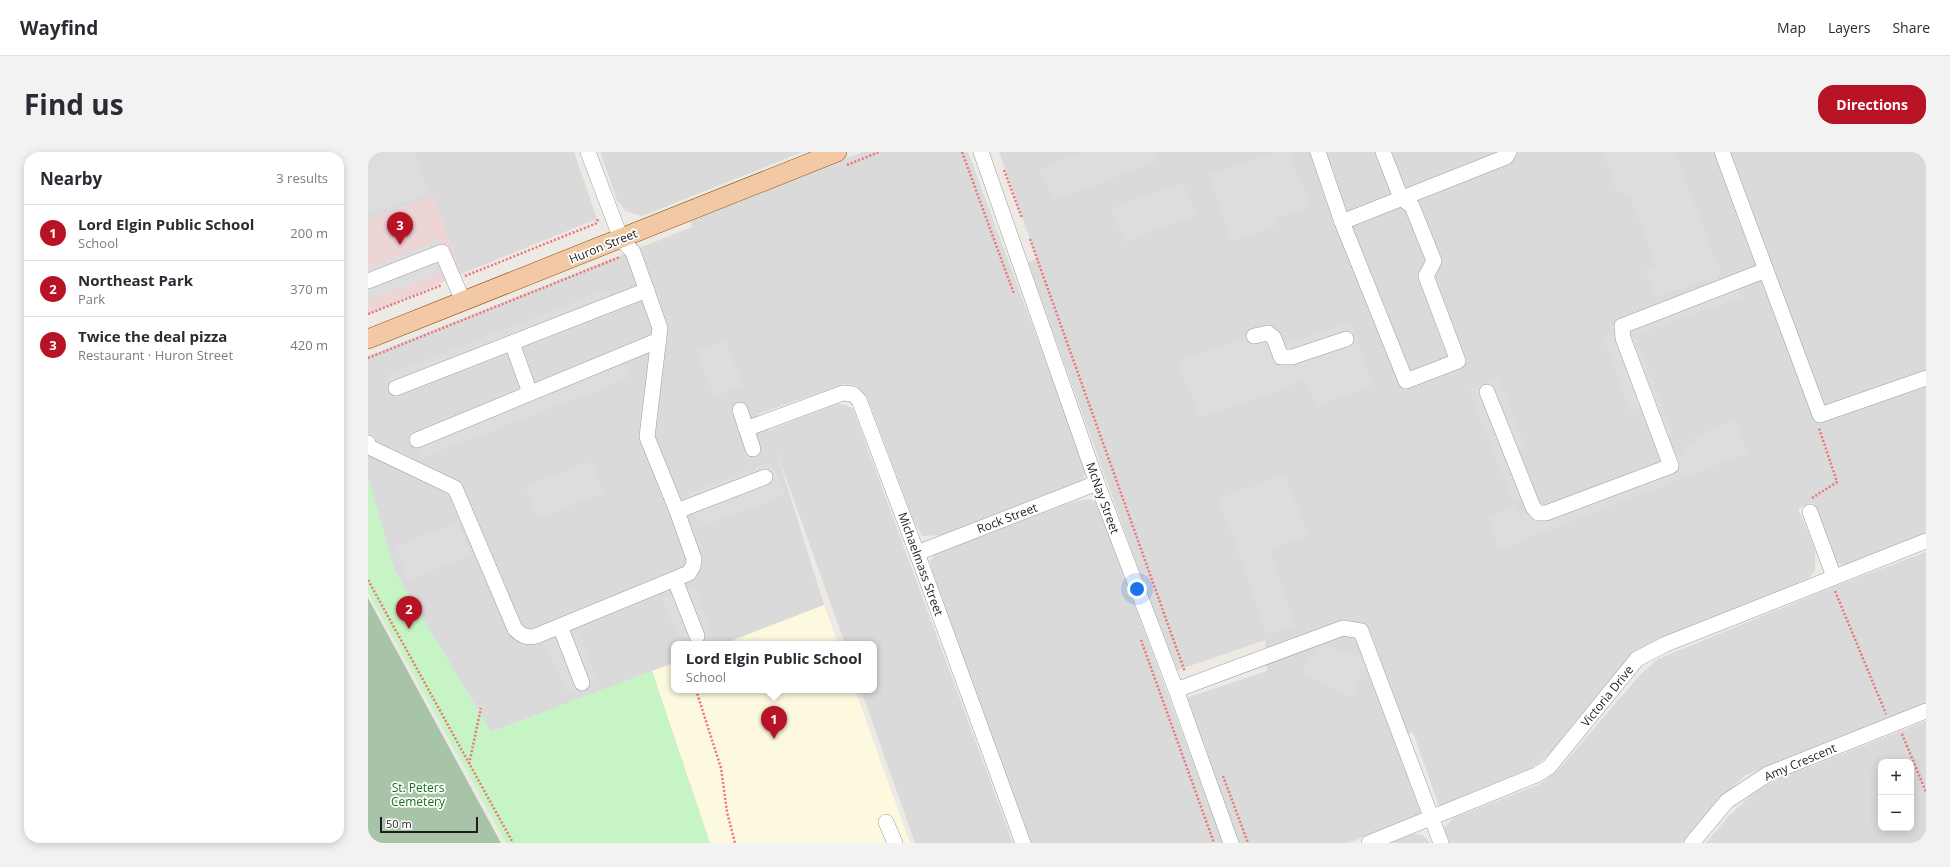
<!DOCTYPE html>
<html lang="en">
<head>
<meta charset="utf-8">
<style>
  :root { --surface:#fff; --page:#f2f2f3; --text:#2b2b33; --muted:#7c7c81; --line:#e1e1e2; --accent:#b81324 }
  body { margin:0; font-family:"Open Sans",sans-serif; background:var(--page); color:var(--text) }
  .controls { position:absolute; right:12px; bottom:12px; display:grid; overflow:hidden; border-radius:8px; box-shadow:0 2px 10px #0003 }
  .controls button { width:36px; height:36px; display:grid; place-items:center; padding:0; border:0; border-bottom:1px solid var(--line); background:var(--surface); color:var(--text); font:20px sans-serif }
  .scale { position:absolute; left:12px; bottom:10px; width:98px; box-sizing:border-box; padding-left:4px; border:2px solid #1d1d1d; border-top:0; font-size:11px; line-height:14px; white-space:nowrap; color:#1d1d1d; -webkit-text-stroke:3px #fff; paint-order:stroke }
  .you { position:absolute; left:769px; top:437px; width:14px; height:14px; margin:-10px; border:3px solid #fff; border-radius:50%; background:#1a73e8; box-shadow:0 0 0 6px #1a73e833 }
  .badge { display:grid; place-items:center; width:26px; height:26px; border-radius:50%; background:var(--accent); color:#fff; font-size:13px; font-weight:700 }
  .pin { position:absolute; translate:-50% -33px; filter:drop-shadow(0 1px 2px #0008) }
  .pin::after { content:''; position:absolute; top:21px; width:14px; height:12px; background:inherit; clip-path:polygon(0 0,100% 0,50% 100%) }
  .popup { position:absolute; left:303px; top:489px; width:206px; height:52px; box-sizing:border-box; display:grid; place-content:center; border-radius:8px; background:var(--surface); filter:drop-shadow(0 1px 3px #0005); font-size:13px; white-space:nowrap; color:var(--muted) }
  .popup b { font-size:15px; color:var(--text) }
  .popup::after { content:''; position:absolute; left:50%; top:100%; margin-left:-8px; border:8px solid transparent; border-top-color:var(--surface) }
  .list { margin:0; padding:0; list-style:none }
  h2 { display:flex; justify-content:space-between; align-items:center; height:52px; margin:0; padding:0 16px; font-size:17px }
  h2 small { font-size:13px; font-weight:400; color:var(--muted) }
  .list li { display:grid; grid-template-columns:26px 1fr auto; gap:12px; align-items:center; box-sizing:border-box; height:56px; padding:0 16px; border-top:1px solid var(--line) }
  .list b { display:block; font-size:15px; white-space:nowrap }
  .list p { margin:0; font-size:13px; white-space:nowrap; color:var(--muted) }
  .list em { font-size:13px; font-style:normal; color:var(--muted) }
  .map { position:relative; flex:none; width:1558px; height:691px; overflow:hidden; border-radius:16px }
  header { display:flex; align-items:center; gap:24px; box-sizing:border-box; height:56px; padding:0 20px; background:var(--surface); border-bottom:1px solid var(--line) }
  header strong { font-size:19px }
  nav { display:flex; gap:22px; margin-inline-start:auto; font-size:14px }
  .intro { display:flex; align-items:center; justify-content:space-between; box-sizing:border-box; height:96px; padding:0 24px }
  h1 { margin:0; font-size:28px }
  .button { padding:10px 18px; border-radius:16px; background:var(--accent); color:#fff; font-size:14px; font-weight:700 }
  main { display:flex; gap:24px; padding:0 24px }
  aside { flex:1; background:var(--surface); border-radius:16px; box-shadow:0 2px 10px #0003 }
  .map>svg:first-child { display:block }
  .residential { fill:#dbdada; fill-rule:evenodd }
  .commercial { fill:#edd5d6 }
  .education { fill:#fcf9df }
  .cemetery { fill:#a7c4a9 }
  .park { fill:#c6f4c5 }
  .parking { fill:#ddd }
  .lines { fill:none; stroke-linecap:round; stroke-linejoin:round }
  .minor-casing { stroke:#9e9e9e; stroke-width:16 }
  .major-casing { stroke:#88530e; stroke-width:20 }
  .path { stroke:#ec7676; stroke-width:2.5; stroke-dasharray:2 2; stroke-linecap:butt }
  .minor { stroke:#fff; stroke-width:15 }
  .major { stroke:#f3c8a4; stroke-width:19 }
  .labels { text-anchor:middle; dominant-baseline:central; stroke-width:3.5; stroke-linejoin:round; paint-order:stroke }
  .street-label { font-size:12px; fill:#1d1d1d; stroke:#fff }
  .park-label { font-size:12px; fill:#177116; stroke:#fff }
</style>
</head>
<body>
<header>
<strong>Wayfind</strong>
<nav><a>Map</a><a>Layers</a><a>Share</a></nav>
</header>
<div class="intro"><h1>Find us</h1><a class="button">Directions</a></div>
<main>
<aside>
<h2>Nearby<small>3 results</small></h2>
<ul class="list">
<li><span class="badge">1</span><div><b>Lord Elgin Public School</b><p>School</p></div><em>200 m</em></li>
<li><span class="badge">2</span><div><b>Northeast Park</b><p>Park</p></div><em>370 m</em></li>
<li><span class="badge">3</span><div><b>Twice the deal pizza</b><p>Restaurant · Huron Street</p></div><em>420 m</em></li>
</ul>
</aside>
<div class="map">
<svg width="1558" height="691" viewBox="0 0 1558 691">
  <rect width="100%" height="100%" fill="#ede9e4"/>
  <g class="residential">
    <polygon points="0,0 206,0 229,67 93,122 64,43 0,69"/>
    <polygon points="232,0 435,0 274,64 258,59 249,48"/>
    <polygon points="494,0 600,0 718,318 715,327 710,331 574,383 555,384 547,372 499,245 489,234 476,232 390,262 401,278 470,252 478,253 485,257 645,691 547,691 493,538 506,538 506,492 477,492 407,295 456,453 355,492 306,492 306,511 123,580 27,420 0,326 0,204 324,75 323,69"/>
    <polygon points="631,0 1558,0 1558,383 1487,413 1473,413 1466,408 1446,351 1430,356 1447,397 1447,419 1438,429 1288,488 1267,500 1185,600 1163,616 1071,654 1045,580 1026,588 1053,662 980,691 871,691 818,546 899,519 897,488 807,519 660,110 669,107"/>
    <polygon points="721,347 729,351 855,691 662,691 565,424 562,409 571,397 708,349"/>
    <polygon points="1558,400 1558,552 1378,623 1357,642 1314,691 1081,691 1076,676 1085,666 1170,633 1193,615 1272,523 1290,507 1465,435"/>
    <path d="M1558,569V691H1338L1360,665L1384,642L1406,629ZM1513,610H1543V676H1513Z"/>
    <polygon points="1044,682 1055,683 1062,691 1023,691"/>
  </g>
  <polygon class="commercial" points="64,43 93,122 0,163 0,69"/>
  <g class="education">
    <polygon points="456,453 470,492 355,492"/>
    <polygon points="306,511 306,538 487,538 542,691 342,691 284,519"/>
  </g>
  <polygon class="cemetery" points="0,446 133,691 0,691"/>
  <polygon class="park" points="0,326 27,420 123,580 284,519 342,691 138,691 0,440"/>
  <g class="parking">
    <polygon points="8,0 46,0 60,41 0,63 0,3"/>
    <polygon points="716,0 787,0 790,9 685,49 672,17"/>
    <polygon points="909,0 921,0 942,55 909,67 910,73 863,89 840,23"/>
    <polygon points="1235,0 1307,0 1353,122 1288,146 1276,117 1287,113 1262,43 1248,38"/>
    <polygon points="815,30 827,64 756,90 743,57"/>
    <polygon points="72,87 84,116 0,149 0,115"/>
    <polygon points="1364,125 1374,146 1267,183 1305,283 1287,290 1273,256 1262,259 1235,186 1245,182 1241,174"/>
    <polygon points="239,137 250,158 28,246 20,223"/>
    <polygon points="983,171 1004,234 949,253 938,228 832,266 810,209 904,177 911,192"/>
    <polygon points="358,189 375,234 346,245 329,199"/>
    <polygon points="253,203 261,226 53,306 46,288"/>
    <polygon points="1131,227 1158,296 1148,300 1165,344 1146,351 1101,238"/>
    <polygon points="1367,268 1379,301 1132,397 1119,365 1147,354 1151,364 1318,300 1315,294 1326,290 1325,285"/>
    <polygon points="223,309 236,341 169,367 157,335"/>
    <polygon points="403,310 416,343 331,376 317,343"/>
    <polygon points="917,323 940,383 901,398 928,474 899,483 851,346"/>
    <polygon points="89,371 103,402 41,428 27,395"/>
    <polygon points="327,434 347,488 337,492 313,492 294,447"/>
    <polygon points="211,478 229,529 199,541 177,491"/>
    <polygon points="952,489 999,510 983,546 933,521"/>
  </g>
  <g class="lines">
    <g class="minor-casing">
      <g id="minor">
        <polyline points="613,0 729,331 808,538 863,691"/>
        <polyline points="950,0 974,70 1038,229 1090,209 1058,124 1066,109 1044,54 1033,46 1015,0"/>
        <polyline points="1354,0 1452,263 1558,226"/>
        <polyline points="974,70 1138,5 1141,0"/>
        <polyline points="0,129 74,100 95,149"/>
        <polyline points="886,184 900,181 906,186 913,205 924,205 978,187"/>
        <polyline points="144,191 162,241"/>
        <polyline points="28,236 279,138"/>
        <polyline points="1119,240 1165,355 1170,361 1178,361 1303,314 1255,186 1254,174 1398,118"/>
        <polyline points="372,258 385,297"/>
        <polyline points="378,277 475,241 485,242 491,248 549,401 655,691"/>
        <polyline points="49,288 291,188"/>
        <path d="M0,291L1,295L87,336L147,477C154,484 159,486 168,484L321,421L325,414L326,407L309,359L279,285L292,176L265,100L253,87L220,0"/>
        <polyline points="309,359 397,325"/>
        <polyline points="1442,360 1466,425"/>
        <polyline points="549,401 729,331"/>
        <polyline points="307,428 329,484"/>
        <polyline points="192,474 214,531"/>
        <polyline points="808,538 975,476 993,479 1073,691"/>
        <polyline points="518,670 527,691"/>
        <polyline points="1001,691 1168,623 1181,615 1269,507 1298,492 1558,389"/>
        <polyline points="1324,691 1359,649 1400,622 1558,559"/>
      </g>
    </g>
    <g class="major-casing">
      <polyline id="major" points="0,187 469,0"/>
    </g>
    <g class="path">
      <polyline points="594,0 646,142"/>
      <polyline points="479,13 511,0"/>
      <polyline points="636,18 654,66"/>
      <polyline points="662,87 817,520"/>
      <polyline points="97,124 229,71 230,66"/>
      <polyline points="0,162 74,133"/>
      <polyline points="0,206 252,105"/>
      <polyline points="1444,346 1469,330 1451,276"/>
      <polyline points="0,428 145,691"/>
      <polyline points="1467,439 1518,562"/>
      <polyline points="773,488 846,691"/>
      <polyline points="328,538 353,616 359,660 367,691"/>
      <polyline points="1534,582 1558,640"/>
      <polyline points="101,612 113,556"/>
      <polyline points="855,624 880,691"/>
    </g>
    <use href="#minor" class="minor"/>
    <use href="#major" class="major"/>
  </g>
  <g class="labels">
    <g class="street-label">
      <text transform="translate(235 94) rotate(-22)">Huron Street</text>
      <text transform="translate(735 346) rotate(70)">McNay Street</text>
      <text transform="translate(639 366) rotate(-21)">Rock Street</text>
      <text transform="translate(553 412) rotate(70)">Michaelmass Street</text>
      <text transform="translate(1239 544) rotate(-51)">Victoria Drive</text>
      <text transform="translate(1432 610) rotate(-23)">Amy Crescent</text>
    </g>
    <g class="park-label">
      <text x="50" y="635">St. Peters<tspan x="50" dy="14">Cemetery</tspan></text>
    </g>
  </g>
</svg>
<div class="controls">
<button>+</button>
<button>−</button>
</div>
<div class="scale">50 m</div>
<div class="you"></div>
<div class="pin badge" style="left:406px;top:587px">1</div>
<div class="popup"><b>Lord Elgin Public School</b>School</div>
<div class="pin badge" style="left:41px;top:477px">2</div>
<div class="pin badge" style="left:32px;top:93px">3</div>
</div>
</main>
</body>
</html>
